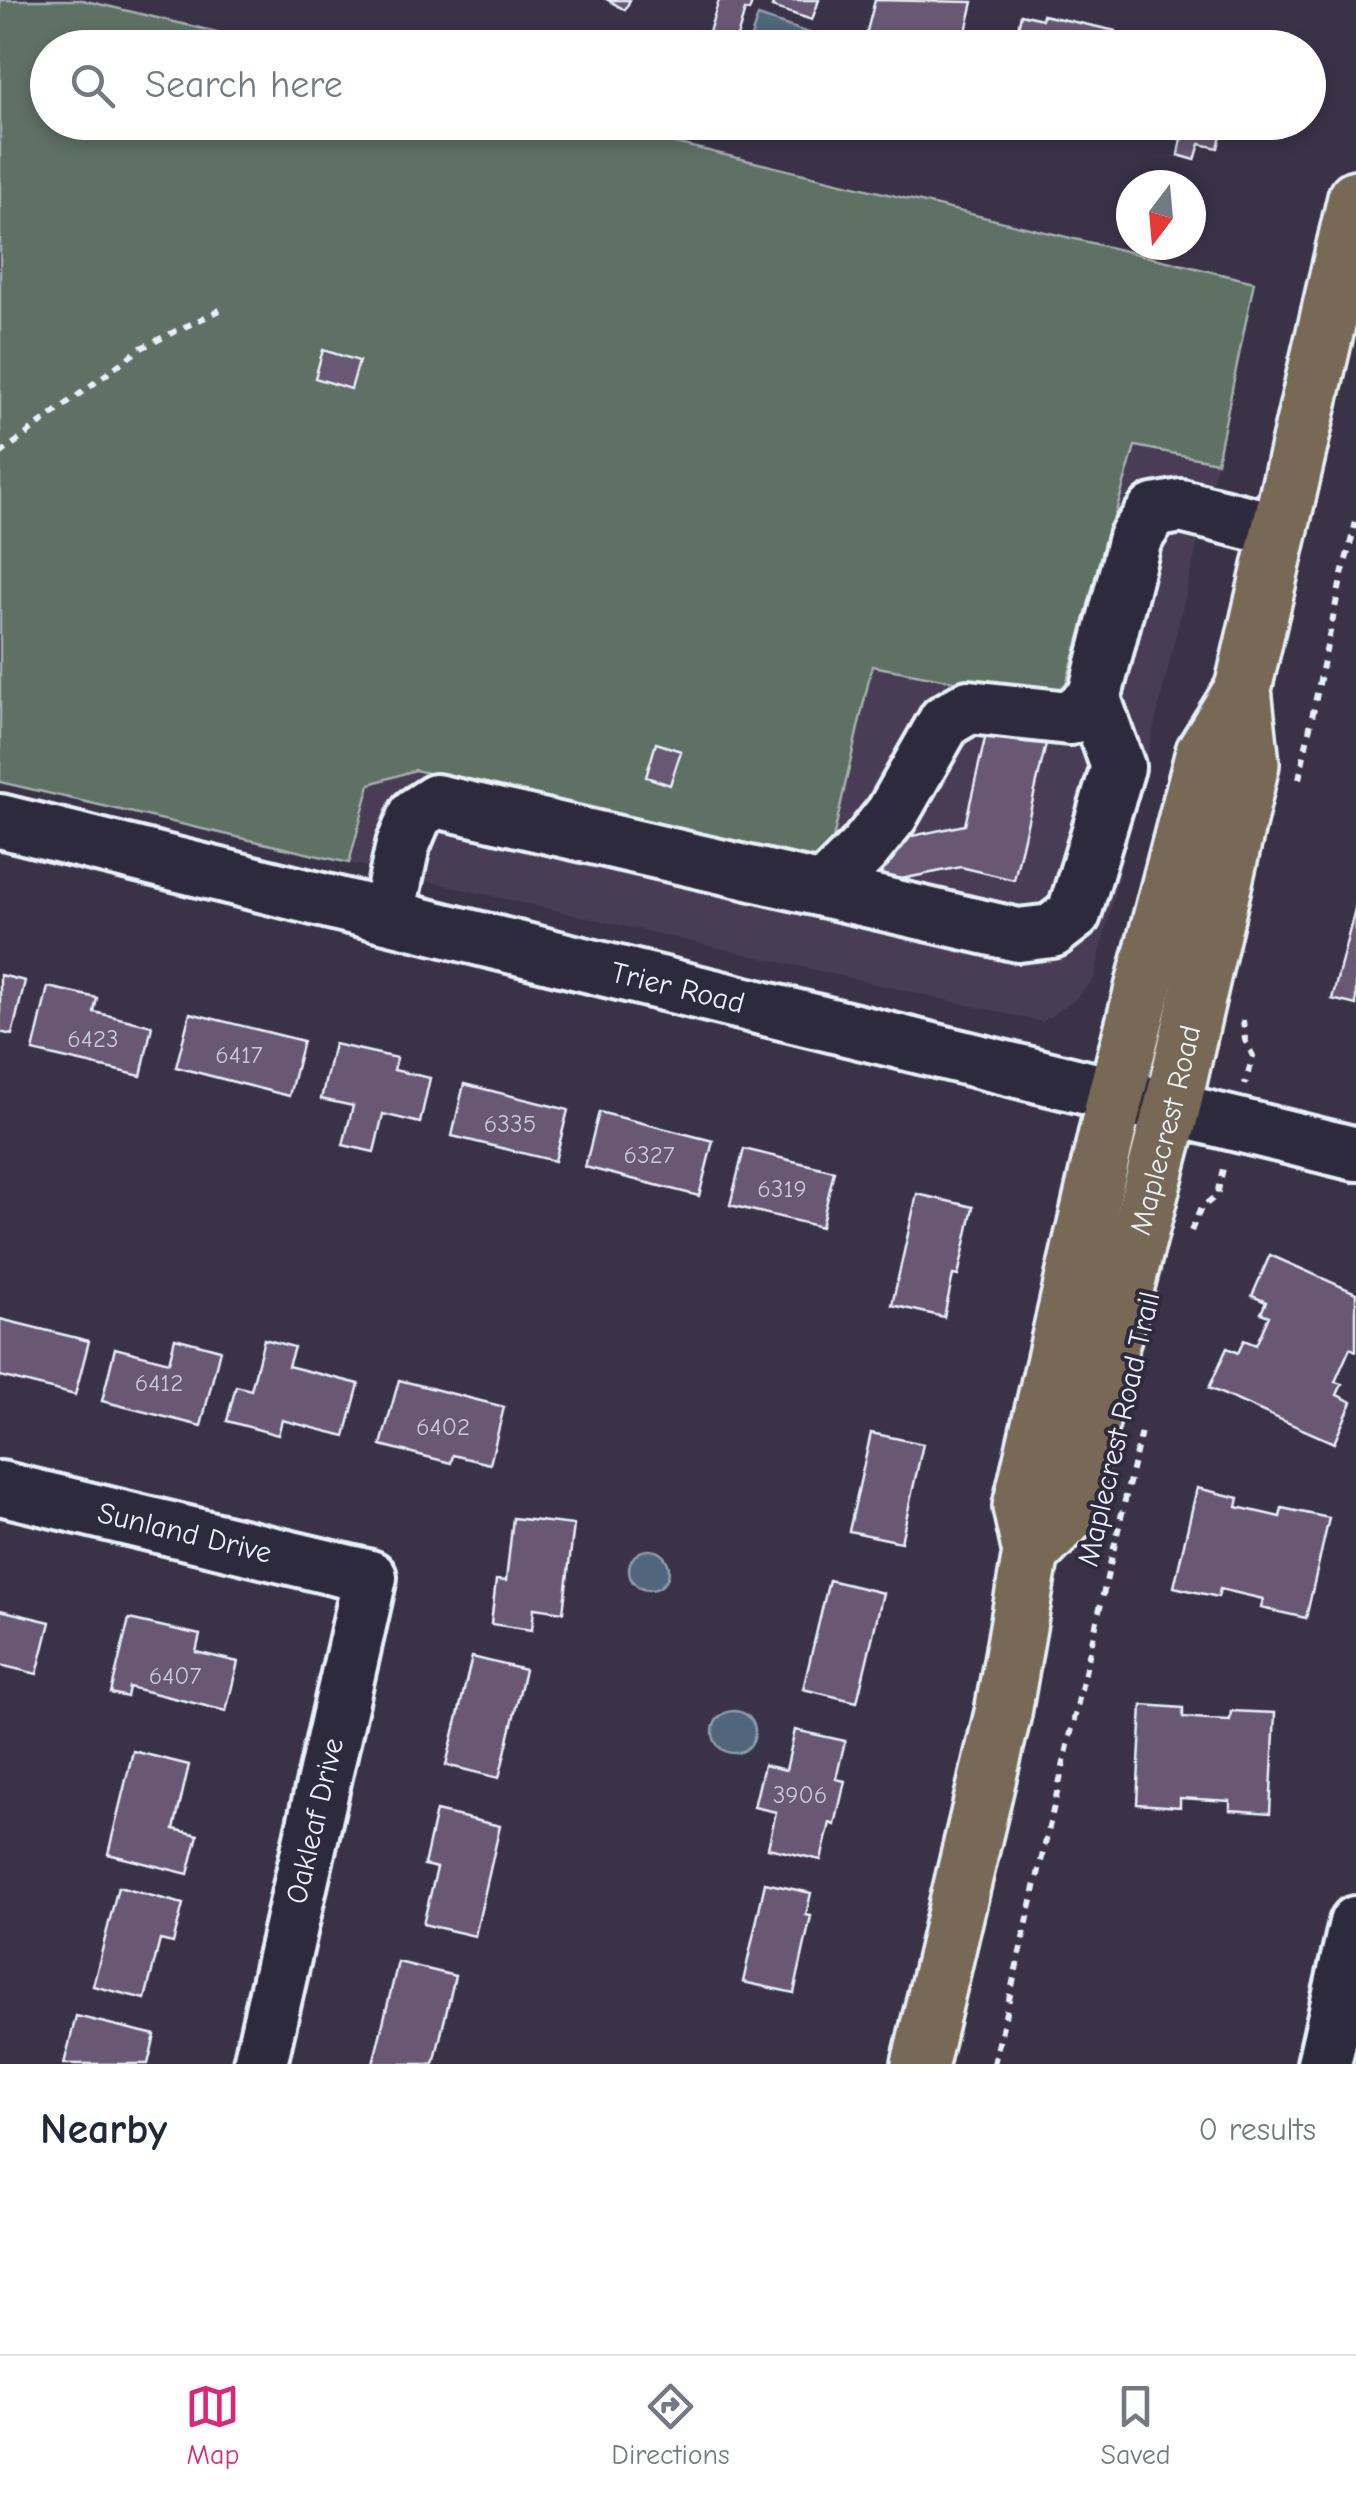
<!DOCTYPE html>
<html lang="en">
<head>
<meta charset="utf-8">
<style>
  :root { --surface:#fff; --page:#f6f6f7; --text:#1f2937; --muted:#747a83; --line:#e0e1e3; --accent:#db2777 }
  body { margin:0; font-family:"Comic Neue",sans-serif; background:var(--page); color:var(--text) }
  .compass { position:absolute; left:1116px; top:170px; width:90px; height:90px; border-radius:50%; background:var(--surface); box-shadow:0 5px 15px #0003; rotate:196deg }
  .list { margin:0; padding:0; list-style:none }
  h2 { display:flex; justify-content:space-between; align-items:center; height:130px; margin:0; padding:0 40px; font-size:42px }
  h2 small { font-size:32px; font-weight:400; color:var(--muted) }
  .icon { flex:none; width:55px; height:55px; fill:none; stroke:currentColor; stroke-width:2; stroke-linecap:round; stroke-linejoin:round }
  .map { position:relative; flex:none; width:1356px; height:2064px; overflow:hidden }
  .search { position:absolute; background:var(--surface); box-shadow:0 5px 15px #0003; left:30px; right:30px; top:30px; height:110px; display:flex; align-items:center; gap:25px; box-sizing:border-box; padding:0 35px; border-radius:55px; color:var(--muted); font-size:38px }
  .sheet { height:290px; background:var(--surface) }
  nav { display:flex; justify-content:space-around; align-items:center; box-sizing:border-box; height:140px; border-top:2px solid var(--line); background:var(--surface); font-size:28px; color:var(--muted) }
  nav a { display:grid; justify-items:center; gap:5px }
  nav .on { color:var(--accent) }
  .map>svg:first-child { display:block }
  .built { fill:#483e55 }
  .green { fill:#5f6f65; stroke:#a4b0ae; stroke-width:2.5 }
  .water { fill:#51657c; stroke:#8d9dae; stroke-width:2.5 }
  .building { fill:#675873; stroke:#e8f1f8; stroke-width:2.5 }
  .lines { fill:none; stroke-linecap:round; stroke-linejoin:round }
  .minor-casing { stroke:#e8f1f8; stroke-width:60 }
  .major-casing { stroke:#e8f1f8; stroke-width:62 }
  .path { stroke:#e8f1f8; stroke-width:6; stroke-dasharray:8 8; stroke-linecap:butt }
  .minor { stroke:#2f2a3d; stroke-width:52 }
  .major { stroke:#776954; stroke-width:55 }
  .labels { text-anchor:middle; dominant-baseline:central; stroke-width:8; stroke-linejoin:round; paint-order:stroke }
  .number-label { font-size:25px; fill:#c8cbd7 }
  .street-label { font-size:30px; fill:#e8f1f8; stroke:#2f2a3d }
</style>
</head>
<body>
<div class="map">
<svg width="1356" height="2064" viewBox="0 0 1356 2064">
  <rect width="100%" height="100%" fill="#3a3348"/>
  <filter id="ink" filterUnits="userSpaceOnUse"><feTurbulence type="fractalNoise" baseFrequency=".01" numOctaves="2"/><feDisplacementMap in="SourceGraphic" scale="20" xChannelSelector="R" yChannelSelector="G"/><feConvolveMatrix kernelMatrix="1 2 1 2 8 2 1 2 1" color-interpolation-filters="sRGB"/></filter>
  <g filter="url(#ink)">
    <polygon class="built" points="1135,445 1217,462 1094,979 1073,1001 1042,1022 349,863 370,784 415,770 828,861 872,666 1060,701"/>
    <polygon class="green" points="0,0 82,0 280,47 48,48 48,122 592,123 1254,282 1217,462 1135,446 1061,701 872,666 828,861 415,770 370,784 349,863 0,782"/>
    <g class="water">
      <polygon points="758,16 809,33 804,47 764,47 749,43"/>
      <circle cx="649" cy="1570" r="20"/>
      <circle cx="734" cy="1732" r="21"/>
    </g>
    <g class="building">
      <polygon points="608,0 630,0 625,10"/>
      <polygon points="719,0 753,0 749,11 745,10 736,41 709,32"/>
      <polygon points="774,0 819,0 812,20 772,7"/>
      <polygon points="875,0 973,2 962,48 907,36 905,45 866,35"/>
      <polygon points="1021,14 1042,19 1043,15 1116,31 1112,48 1009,48 1015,43"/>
      <polygon points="1140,122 1224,122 1218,148 1200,144 1195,160 1178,155 1181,139 1138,128"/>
      <polygon points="323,350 359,361 351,389 315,378"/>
      <polygon points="987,730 1046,744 1014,880 961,867 871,885 883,842 965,825"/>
      <polygon points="656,743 681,751 670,785 646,777"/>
      <polygon points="1356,905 1356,1005 1332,999"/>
      <polygon points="0,975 25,981 12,1035 0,1032"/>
      <polygon points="48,987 97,998 94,1012 152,1026 141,1076 33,1051"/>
      <polygon points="190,1013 303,1041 289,1096 176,1067"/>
      <polygon points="334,1044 397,1058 394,1070 430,1078 420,1123 383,1114 374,1152 343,1145 353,1106 321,1099"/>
      <polygon points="464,1084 568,1110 555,1161 452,1136"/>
      <polygon points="599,1112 713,1141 699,1196 585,1167"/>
      <polygon points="744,1149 834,1171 821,1227 730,1205"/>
      <polygon points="917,1194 973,1207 958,1276 953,1275 944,1317 892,1305"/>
      <polygon points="1270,1255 1356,1293 1356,1351 1350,1348 1335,1382 1342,1384 1337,1395 1352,1402 1334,1443 1209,1388 1227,1348 1238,1353 1244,1340 1256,1345 1269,1316 1261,1313 1266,1302 1252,1296"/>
      <polygon points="0,1319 89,1341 75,1395 0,1376"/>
      <polygon points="175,1338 220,1350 201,1426 102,1401 115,1348 169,1362"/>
      <polygon points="264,1339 294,1347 288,1366 359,1384 345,1436 282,1420 278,1435 227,1421 236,1386 251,1390"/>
      <polygon points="399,1380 504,1407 490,1464 453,1455 451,1463 381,1445"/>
      <polygon points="871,1433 923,1444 901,1542 849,1531"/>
      <polygon points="1197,1488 1239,1498 1237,1507 1280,1517 1282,1508 1329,1518 1306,1618 1261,1608 1263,1599 1220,1589 1218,1597 1174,1587"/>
      <polygon points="513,1518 574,1525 563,1612 534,1608 532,1630 491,1624 496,1580 506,1581"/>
      <polygon points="829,1580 883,1593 857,1702 803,1689"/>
      <polygon points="0,1610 50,1622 37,1674 0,1665"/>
      <polygon points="129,1619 200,1635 196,1652 238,1662 226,1711 129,1687 127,1697 111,1693"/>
      <polygon points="472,1657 525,1670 499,1778 446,1765"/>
      <polygon points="1142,1705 1183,1708 1183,1717 1208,1719 1230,1720 1231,1711 1275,1713 1270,1813 1230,1810 1230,1801 1180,1798 1180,1807 1137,1804"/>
      <polygon points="795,1730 845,1741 836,1779 845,1781 835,1825 830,1823 821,1860 768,1848 776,1812 754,1807 764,1765 786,1770"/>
      <polygon points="133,1751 189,1765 174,1829 198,1835 188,1874 108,1854"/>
      <polygon points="436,1811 500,1826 475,1936 423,1924 437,1868 424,1865"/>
      <polygon points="765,1883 811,1893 806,1915 811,1916 794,1993 743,1982"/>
      <polygon points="118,1887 183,1904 173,1943 160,1940 145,1999 93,1986"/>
      <polygon points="398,1962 455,1976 434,2064 373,2064"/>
      <polygon points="76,2016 155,2035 148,2064 64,2064"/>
    </g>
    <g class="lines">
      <g class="minor-casing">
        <g id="minor">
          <path id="s1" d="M0,821L1356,1154"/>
          <polyline points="823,890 864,849 892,814 945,721 969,707 1069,718 1094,699"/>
          <polyline points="388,914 403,845 416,814 436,801 1018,935 1052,931 1074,914 1118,767 1094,699 1135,538 1154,511 1181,506 1278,530"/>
          <path id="s2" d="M0,1488L370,1577L260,2064"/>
          <polyline points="1324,2064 1356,1923"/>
        </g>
      </g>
      <g class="major-casing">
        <g id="major">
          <path id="s3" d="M1031,1553L1066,1518L1172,1108L1251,764L1243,689L1356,198"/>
          <polyline points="920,2064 1003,1713 1031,1553 1021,1507 1116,1094 1204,752 1243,689"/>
        </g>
      </g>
      <g class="path">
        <polyline points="0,454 141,348 222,309"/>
        <polyline points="1299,779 1342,575 1356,522"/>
        <polyline points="1243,1020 1245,1040 1253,1056 1245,1084"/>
        <polyline points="1191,1231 1201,1208 1217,1195 1224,1164"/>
        <polyline points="994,2064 1142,1427"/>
      </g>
      <use href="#minor" class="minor"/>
      <use href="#major" class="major"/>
    </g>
  </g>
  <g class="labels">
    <g class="number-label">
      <text x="93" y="1038">6423</text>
      <text x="239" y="1054">6417</text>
      <text x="510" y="1123">6335</text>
      <text x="649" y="1154">6327</text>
      <text x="782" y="1188">6319</text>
      <text x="159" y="1382">6412</text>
      <text x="443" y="1426">6402</text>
      <text x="175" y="1675">6407</text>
      <text x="800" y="1794">3906</text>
    </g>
    <g class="street-label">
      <text stroke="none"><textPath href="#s1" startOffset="698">Trier Road</textPath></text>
      <text stroke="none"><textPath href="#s3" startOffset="450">Maplecrest Road</textPath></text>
      <text transform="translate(1119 1429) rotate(-77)">Maplecrest Road Trail</text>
      <text stroke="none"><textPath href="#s2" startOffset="190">Sunland Drive</textPath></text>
      <text transform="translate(315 1821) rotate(-77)">Oakleaf Drive</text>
    </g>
  </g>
</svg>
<svg class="compass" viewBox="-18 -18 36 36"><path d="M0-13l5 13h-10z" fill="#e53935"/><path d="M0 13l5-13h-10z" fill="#747a83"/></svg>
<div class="search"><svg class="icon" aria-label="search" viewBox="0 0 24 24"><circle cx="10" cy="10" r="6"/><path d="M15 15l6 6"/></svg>Search here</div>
</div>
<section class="sheet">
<h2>Nearby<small>0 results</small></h2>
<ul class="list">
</ul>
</section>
<nav>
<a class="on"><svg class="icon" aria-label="map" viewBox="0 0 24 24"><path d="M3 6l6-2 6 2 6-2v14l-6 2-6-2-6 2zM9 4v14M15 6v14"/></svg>Map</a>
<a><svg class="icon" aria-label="directions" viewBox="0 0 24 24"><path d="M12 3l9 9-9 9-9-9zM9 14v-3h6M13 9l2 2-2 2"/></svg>Directions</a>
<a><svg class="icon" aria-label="saved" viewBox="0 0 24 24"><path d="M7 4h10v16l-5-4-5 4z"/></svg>Saved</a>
</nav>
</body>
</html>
